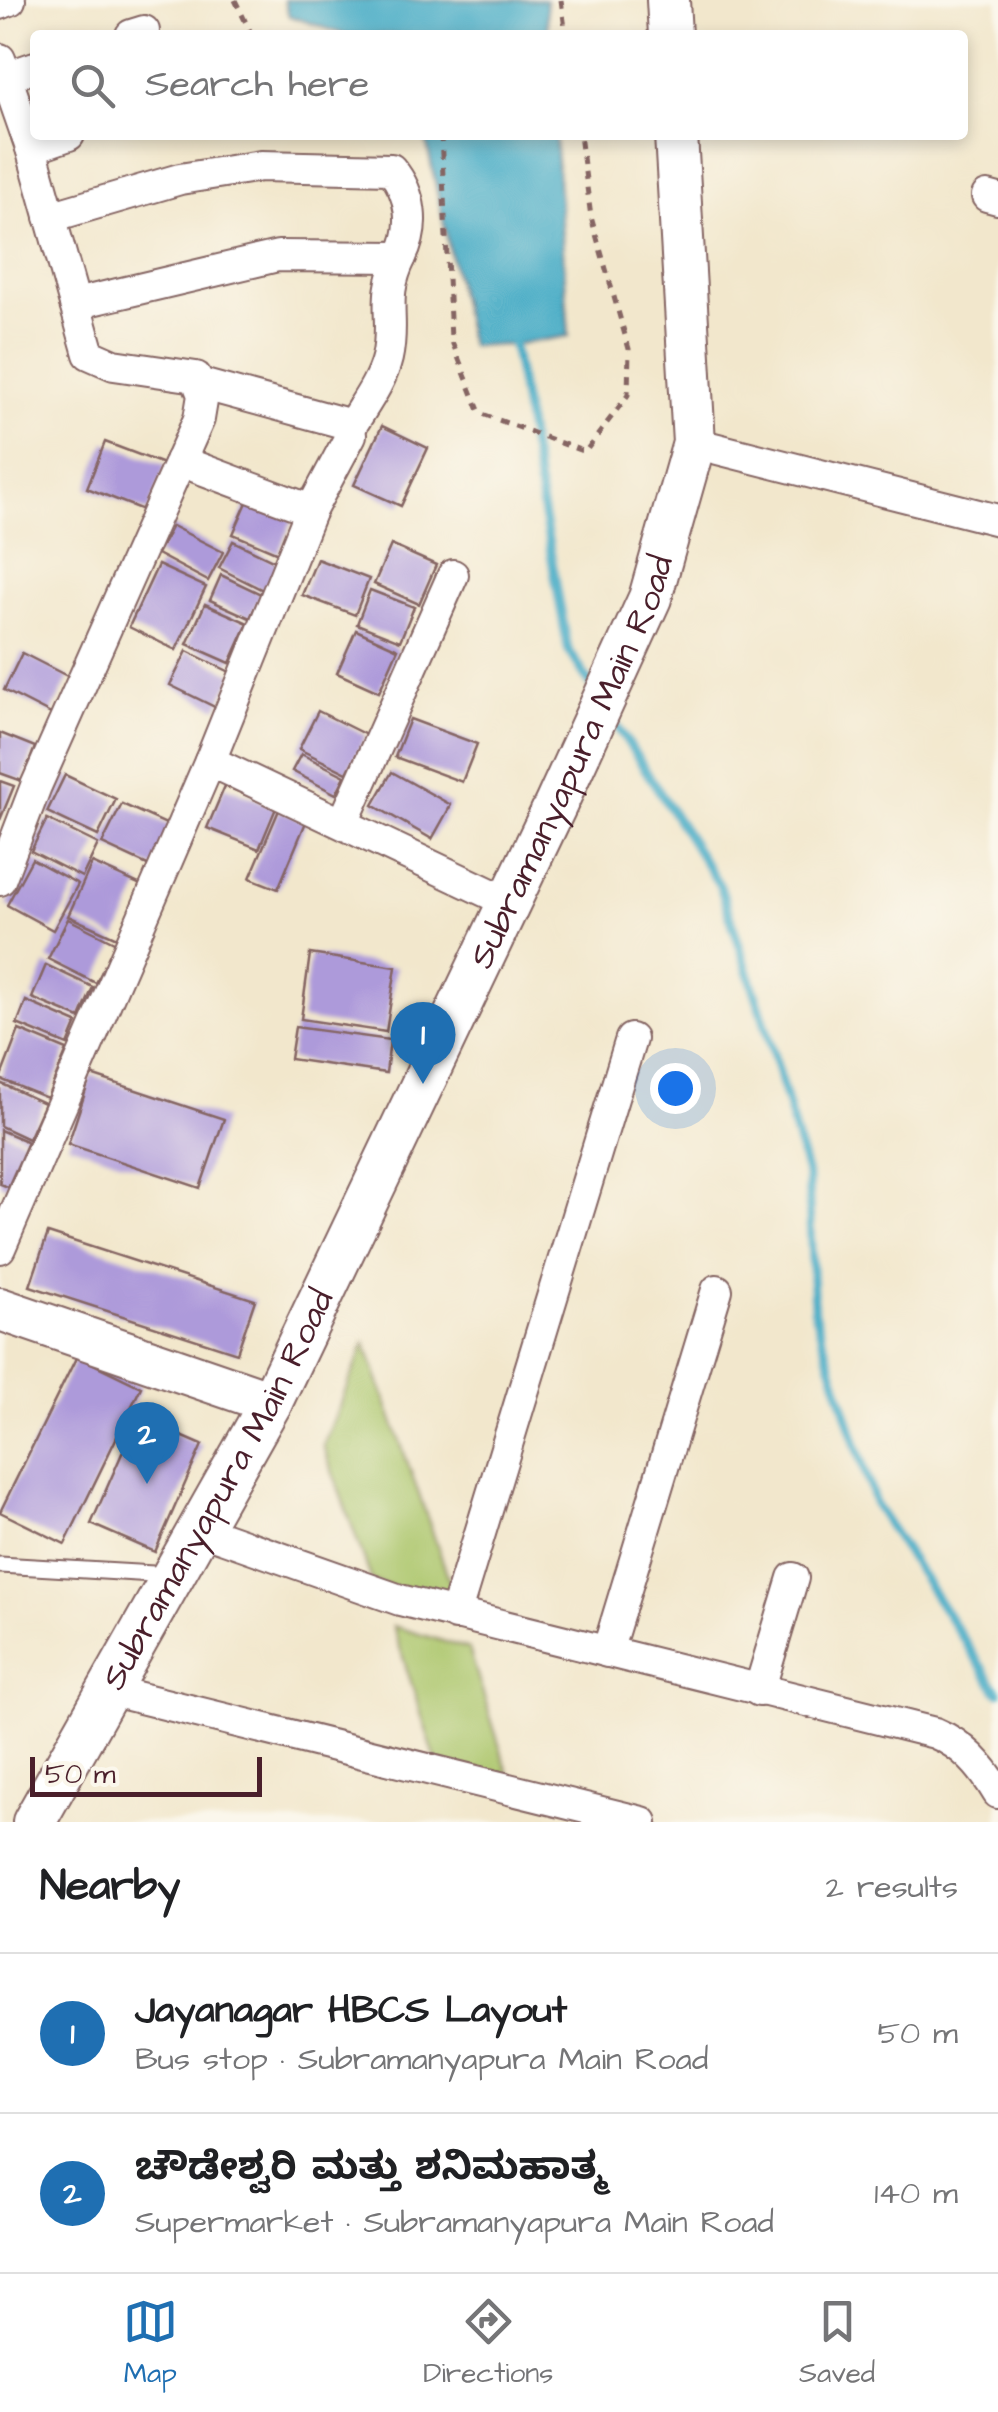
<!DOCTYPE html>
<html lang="en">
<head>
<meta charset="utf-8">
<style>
  :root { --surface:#fff; --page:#f6f6f6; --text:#202124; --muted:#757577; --line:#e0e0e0; --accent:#1f6fb2 }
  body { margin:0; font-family:"Architects Daughter","Noto Sans Kannada",sans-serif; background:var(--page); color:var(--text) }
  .scale { position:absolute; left:30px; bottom:25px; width:232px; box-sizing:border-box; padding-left:10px; border:5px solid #4a1f2b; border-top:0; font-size:28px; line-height:35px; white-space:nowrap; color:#4a1f2b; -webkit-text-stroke:8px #fbf7ec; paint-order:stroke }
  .you { position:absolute; left:675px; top:1088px; width:35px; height:35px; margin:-25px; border:8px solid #fff; border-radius:50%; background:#1a73e8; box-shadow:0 0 0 15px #1a73e833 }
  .badge { display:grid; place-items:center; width:65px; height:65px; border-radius:50%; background:var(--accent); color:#fff; font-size:32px; font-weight:700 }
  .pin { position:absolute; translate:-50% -82px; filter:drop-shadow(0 2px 5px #0008) }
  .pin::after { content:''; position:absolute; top:52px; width:35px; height:30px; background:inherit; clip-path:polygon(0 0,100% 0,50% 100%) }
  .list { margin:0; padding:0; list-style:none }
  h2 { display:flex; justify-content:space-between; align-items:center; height:130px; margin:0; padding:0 40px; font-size:42px }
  h2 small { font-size:32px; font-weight:400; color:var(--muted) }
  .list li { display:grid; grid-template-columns:65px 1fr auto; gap:30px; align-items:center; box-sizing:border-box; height:160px; padding:0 40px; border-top:2px solid var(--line) }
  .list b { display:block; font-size:38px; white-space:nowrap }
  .list p { margin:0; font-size:32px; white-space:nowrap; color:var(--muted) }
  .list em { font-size:32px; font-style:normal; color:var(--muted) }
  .icon { flex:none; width:55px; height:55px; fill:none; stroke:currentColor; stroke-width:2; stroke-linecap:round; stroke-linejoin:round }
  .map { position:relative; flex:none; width:998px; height:1822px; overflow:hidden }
  .search { position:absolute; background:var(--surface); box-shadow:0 5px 15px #0003; left:30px; right:30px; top:30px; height:110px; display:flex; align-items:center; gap:25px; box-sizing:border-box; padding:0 35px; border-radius:10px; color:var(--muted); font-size:38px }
  .sheet { height:450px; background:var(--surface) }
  nav { display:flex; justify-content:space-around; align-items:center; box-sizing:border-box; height:140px; border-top:2px solid var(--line); background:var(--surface); font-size:28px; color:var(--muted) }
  nav a { display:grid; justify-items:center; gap:5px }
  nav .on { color:var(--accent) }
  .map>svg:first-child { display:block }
  .green { fill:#acc66c; stroke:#7b724c; stroke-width:2.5 }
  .water { fill:#47acc6; stroke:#486678; stroke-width:2.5 }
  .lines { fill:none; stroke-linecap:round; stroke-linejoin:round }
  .stream { stroke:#47acc6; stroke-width:9 }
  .building { fill:#ad9ada }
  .lane-casing { stroke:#856563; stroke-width:19 }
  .street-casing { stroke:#856563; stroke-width:34 }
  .secondary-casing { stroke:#856563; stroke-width:46 }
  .path { stroke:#856563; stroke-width:5; stroke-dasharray:8 8; stroke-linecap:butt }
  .lane { stroke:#fff; stroke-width:15 }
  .street { stroke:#fff; stroke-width:30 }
  .secondary { stroke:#fff; stroke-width:42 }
  .labels { text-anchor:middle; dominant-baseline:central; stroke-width:8; stroke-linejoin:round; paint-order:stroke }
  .street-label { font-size:35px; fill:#4a1f2b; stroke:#fbf7ec }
</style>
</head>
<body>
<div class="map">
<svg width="998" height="1822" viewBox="0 0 998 1822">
  <rect width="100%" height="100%" fill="#fbf7ec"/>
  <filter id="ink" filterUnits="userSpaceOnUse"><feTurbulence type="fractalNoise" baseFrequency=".01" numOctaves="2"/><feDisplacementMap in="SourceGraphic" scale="20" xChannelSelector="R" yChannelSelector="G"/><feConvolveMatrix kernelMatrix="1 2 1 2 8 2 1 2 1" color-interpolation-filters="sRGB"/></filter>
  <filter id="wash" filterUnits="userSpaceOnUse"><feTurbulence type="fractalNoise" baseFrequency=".0048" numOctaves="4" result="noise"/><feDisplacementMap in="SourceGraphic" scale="40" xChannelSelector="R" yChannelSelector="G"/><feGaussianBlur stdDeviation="2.25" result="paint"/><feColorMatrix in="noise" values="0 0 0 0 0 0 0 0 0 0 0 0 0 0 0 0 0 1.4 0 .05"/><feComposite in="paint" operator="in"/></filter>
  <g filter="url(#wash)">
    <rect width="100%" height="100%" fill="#f2e7cc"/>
    <g class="green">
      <polygon points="365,1343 459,1607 372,1581 323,1446"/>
      <polygon points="393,1626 469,1649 511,1782 438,1767"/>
    </g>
    <g class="water">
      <polygon points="284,0 546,0 548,35 346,35 289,16"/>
      <polygon points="425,135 555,135 569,336 513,345 470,346"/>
    </g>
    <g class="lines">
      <g class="stream">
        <polyline points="513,345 568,649 594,690"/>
        <polyline points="610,715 720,886 764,1020 808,1178 814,1312 876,1506 998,1692"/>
      </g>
    </g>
    <g id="blocks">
      <g class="building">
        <polygon points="382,426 428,448 401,506 354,485"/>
        <polygon points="105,442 166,465 148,512 87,488"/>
        <polygon points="248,500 293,519 278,553 233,534"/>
        <polygon points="172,526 223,552 208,581 157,554"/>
        <polygon points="233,541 279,563 265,591 219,568"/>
        <polygon points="391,545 436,565 419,604 374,584"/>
        <polygon points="317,559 369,579 355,615 302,595"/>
        <polygon points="158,565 206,587 176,650 129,627"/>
        <polygon points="221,575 261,594 250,618 210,600"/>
        <polygon points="370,590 414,607 400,641 357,624"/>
        <polygon points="205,604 248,623 230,663 187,644"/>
        <polygon points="356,630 398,649 379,692 337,673"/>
        <polygon points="187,651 234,674 217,708 170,685"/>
        <polygon points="22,653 69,677 51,714 4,690"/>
        <polygon points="318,711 366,735 347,773 299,749"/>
        <polygon points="410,719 477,744 462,782 395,757"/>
        <polygon points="0,733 35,747 22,781 0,773"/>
        <polygon points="301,754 345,776 336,794 292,771"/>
        <polygon points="392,772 451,805 432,839 373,805"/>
        <polygon points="65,775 116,799 98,836 47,812"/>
        <polygon points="0,781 14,786 0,820"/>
        <polygon points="225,786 276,808 259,849 207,828"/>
        <polygon points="122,804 173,827 154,868 102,844"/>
        <polygon points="279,810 306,822 278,889 250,878"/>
        <polygon points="47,819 98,844 82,877 31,851"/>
        <polygon points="32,859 78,884 53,930 7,905"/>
        <polygon points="92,863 141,885 117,938 68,916"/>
        <polygon points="68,919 116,943 96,983 48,959"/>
        <polygon points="310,954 396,967 386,1032 301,1019"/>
        <polygon points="46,965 93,987 80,1018 32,998"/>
        <polygon points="26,1001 77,1023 68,1045 17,1024"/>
        <polygon points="295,1027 390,1040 386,1073 290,1059"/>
        <polygon points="19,1030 67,1050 47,1098 0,1079"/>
        <polygon points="91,1075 224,1119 200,1188 68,1144"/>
        <polygon points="0,1083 44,1103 28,1139 0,1126"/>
        <polygon points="0,1130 28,1142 8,1187 0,1184"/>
        <polygon points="48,1233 255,1300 237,1353 30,1286"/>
        <polygon points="77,1356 141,1387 65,1544 0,1512"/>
        <polygon points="138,1417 202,1445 155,1552 91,1524"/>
      </g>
    </g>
  </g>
  <g filter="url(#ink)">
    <use href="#blocks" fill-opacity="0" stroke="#856563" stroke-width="2.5"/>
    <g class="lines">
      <g class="lane-casing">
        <polyline id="lane" points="0,1565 171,1575"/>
      </g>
      <g class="street-casing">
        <g id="street">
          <polyline points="0,4 10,0"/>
          <polyline points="131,35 144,31"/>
          <polyline points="0,59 31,148 89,354 114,365 196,377 203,395 199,419 36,786 0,880"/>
          <polyline points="6,77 35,67"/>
          <polyline points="31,148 69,135"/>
          <polyline points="987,196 998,199"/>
          <path d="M50,217L180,179L261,166L391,169C412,194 416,227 401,257L278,256L75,304"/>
          <polyline points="201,384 344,423 350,428 351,435 311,510"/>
          <path d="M350,428C363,406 381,383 387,358C396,319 380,299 401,257"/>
          <polyline points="694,443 998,520"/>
          <polyline points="180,461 311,510 210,761"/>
          <polyline points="343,823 453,575"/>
          <polyline points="0,1248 210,761 510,903"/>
          <path d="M199,1529L400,1600L935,1733C964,1745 982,1766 998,1793"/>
          <polyline points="455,1615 631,1039"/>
          <polyline points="607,1652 717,1290"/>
          <polyline points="108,1690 642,1822"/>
          <polyline points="759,1691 793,1578"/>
        </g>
      </g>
      <g class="secondary-casing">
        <g id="secondary">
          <polyline points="668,0 670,35"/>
          <polyline points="0,1309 271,1402"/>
          <path id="s1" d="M34,1822L271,1402L556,804L650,598L694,443L676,135"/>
        </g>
      </g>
      <g class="path">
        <polyline points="235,0 252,35"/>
        <polyline points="561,0 566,35"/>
        <polyline points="441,135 451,339 480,413 585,452 628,395 629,349 591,217 580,135"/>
      </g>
      <use href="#lane" class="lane"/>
      <use href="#street" class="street"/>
      <use href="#secondary" class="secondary"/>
    </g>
  </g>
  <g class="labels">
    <g class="street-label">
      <text stroke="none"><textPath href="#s1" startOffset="1190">Subramanyapura Main Road</textPath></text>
      <text stroke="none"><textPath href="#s1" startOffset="380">Subramanyapura Main Road</textPath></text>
    </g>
  </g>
</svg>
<div class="scale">50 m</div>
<div class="you"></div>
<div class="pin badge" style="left:423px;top:1084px">1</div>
<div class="pin badge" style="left:147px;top:1484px">2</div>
<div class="search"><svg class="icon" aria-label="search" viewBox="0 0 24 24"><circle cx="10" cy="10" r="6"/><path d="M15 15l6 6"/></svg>Search here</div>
</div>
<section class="sheet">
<h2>Nearby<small>2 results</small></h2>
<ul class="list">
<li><span class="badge">1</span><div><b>Jayanagar HBCS Layout</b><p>Bus stop · Subramanyapura Main Road</p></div><em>50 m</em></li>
<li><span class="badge">2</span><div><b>ಚೌಡೇಶ್ವರಿ ಮತ್ತು ಶನಿಮಹಾತ್ಮ</b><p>Supermarket · Subramanyapura Main Road</p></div><em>140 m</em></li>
</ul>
</section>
<nav>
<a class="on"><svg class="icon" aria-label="map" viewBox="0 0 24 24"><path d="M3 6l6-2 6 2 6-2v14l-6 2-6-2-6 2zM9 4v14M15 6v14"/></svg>Map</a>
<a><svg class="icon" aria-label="directions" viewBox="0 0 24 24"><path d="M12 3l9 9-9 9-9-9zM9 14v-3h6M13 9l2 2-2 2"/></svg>Directions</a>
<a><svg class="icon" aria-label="saved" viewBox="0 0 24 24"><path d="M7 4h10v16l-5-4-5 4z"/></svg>Saved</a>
</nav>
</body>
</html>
